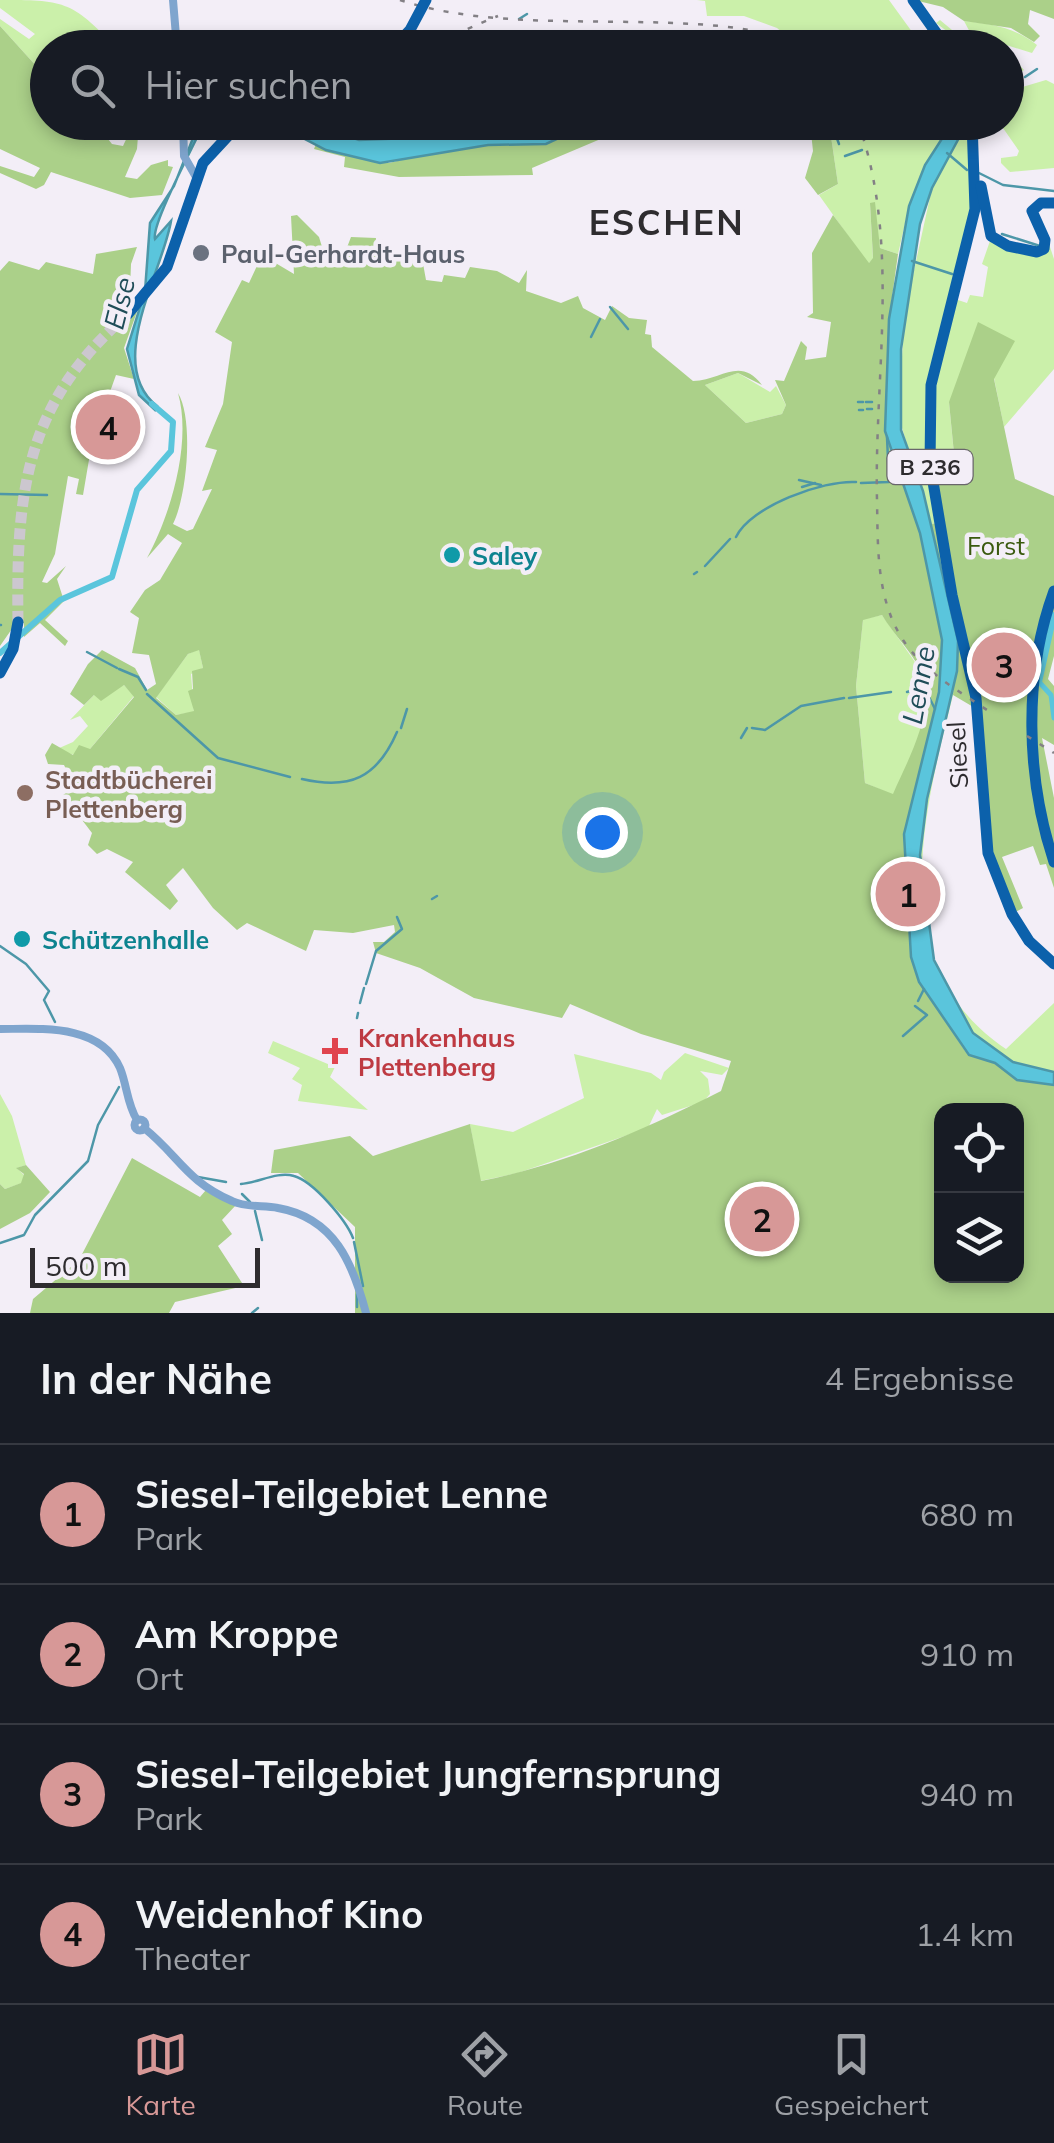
<!DOCTYPE html>
<html lang="de">
<head>
<meta charset="utf-8">
<style>
  :root { --surface:#171b24; --page:#20242c; --text:#f1f3f6; --muted:#9ea1a6; --line:#363941; --accent:#d79897 }
  body { margin:0; font-family:Mulish,sans-serif; background:var(--page); color:var(--text) }
  .controls { position:absolute; right:30px; bottom:30px; display:grid; overflow:hidden; border-radius:20px; box-shadow:0 5px 15px #0003 }
  .controls button { width:90px; height:90px; display:grid; place-items:center; padding:0; border:0; border-bottom:2px solid var(--line); background:var(--surface); color:var(--text); font:50px sans-serif }
  .scale { position:absolute; left:30px; bottom:25px; width:230px; box-sizing:border-box; padding-left:10px; border:5px solid #2e2c2f; border-top:0; font-size:28px; line-height:35px; white-space:nowrap; color:#2e2c2f; -webkit-text-stroke:8px #f3eef7; paint-order:stroke }
  .you { position:absolute; left:602px; top:832px; width:35px; height:35px; margin:-25px; border:8px solid #fff; border-radius:50%; background:#1a73e8; box-shadow:0 0 0 15px #1a73e833 }
  .badge { display:grid; place-items:center; width:65px; height:65px; border-radius:50%; background:var(--accent); color:#111; font-size:32px; font-weight:700 }
  .pin { position:absolute; translate:-50% -50%; border:5px solid #fff; box-shadow:0 2px 10px #0006 }
  .list { margin:0; padding:0; list-style:none }
  h2 { display:flex; justify-content:space-between; align-items:center; height:130px; margin:0; padding:0 40px; font-size:42px }
  h2 small { font-size:32px; font-weight:400; color:var(--muted) }
  .list li { display:grid; grid-template-columns:65px 1fr auto; gap:30px; align-items:center; box-sizing:border-box; height:140px; padding:0 40px; border-top:2px solid var(--line) }
  .list b { display:block; font-size:38px; white-space:nowrap }
  .list p { margin:0; font-size:32px; white-space:nowrap; color:var(--muted) }
  .list em { font-size:32px; font-style:normal; color:var(--muted) }
  .icon { flex:none; width:55px; height:55px; fill:none; stroke:currentColor; stroke-width:2; stroke-linecap:round; stroke-linejoin:round }
  .map { position:relative; flex:none; width:1054px; height:1313px; overflow:hidden }
  .search { position:absolute; background:var(--surface); box-shadow:0 5px 15px #0003; left:30px; right:30px; top:30px; height:110px; display:flex; align-items:center; gap:25px; box-sizing:border-box; padding:0 35px; border-radius:55px; color:var(--muted); font-size:38px }
  .sheet { height:690px; background:var(--surface) }
  nav { display:flex; justify-content:space-around; align-items:center; box-sizing:border-box; height:140px; border-top:2px solid var(--line); background:var(--surface); font-size:28px; color:var(--muted) }
  nav a { display:grid; justify-items:center; gap:5px }
  nav .on { color:var(--accent) }
  .map>svg:first-child { display:block }
  .green { fill:#cbf0aa }
  .forest { fill:#abd089; fill-rule:evenodd }
  .water { fill:#5ac5dc; stroke:#4d97a8; stroke-width:2.5 }
  .lines { fill:none; stroke-linecap:round; stroke-linejoin:round }
  .stream { stroke:#4d97a8; stroke-width:2.5 }
  .canal { stroke:#5ac5dc; stroke-width:5 }
  .river { stroke:#5ac5dc; stroke-width:6 }
  .major-tunnel { stroke:#ccc7cf; stroke-width:11; stroke-dasharray:11 5.5; stroke-linecap:butt }
  .minor { stroke:#7fa5ce; stroke-width:8 }
  .major { stroke:#0c61ab; stroke-width:11 }
  .rail { stroke:#838085; stroke-width:2.5; stroke-dasharray:5 10; stroke-linecap:butt }
  .major-bridge { stroke:#0c61ab; stroke-width:11 }
  .worship-dot { fill:#6b7280; stroke:#f3eef7; stroke-width:4 }
  .culture-dot { fill:#0f9aa8; stroke:#f3eef7; stroke-width:4 }
  .education-dot { fill:#8d6e63; stroke:#f3eef7; stroke-width:4 }
  .health-dot { fill:#e0444e; stroke:#f3eef7; stroke-width:4 }
  .labels { text-anchor:middle; dominant-baseline:central; stroke-width:9; stroke-linejoin:round; paint-order:stroke }
  .shield { fill:#f3eef7; stroke:#69666b; stroke-width:2.5 }
  .shield-label { font-size:22px; font-weight:bold; fill:#2e2c2f }
  .worship-label { font-size:25px; font-weight:bold; fill:#5b616d; stroke:#f3eef7; text-anchor:start }
  .park-label { font-size:25px; fill:#3a5a0f; stroke:#f3eef7 }
  .culture-label { font-size:25px; font-weight:bold; fill:#0d838f; stroke:#f3eef7; text-anchor:start }
  .street-label { font-size:25px; fill:#2e2c2f; stroke:#f3eef7 }
  .education-label { font-size:25px; font-weight:bold; fill:#785e54; stroke:#f3eef7; text-anchor:start }
  .health-label { font-size:25px; font-weight:bold; fill:#be3a42; stroke:#f3eef7; text-anchor:start }
  .water-label { font-size:28px; font-style:italic; fill:#1f4d58; stroke:#f3eef7 }
  .district-label { font-size:35px; font-weight:bold; letter-spacing:2.5px; fill:#2e2c2f; stroke:#f3eef7 }
</style>
</head>
<body>
<div class="map">
<svg width="1054" height="1313" viewBox="0 0 1054 1313">
  <rect width="100%" height="100%" fill="#f3eef7"/>
  <g class="green">
    <path d="M0,0C62,0 72,0 115,47L48,48L47,78L0,26V19L29,39L35,34L0,8Z"/>
    <polygon points="697,0 889,0 923,47 800,47 777,28 744,16 707,16 705,1"/>
    <path d="M940,20L958,35L972,36L964,21C992,24 1014,27 1037,45L1032,53L1000,43L1003,47H949L948,32L936,23Z"/>
    <polygon points="1007,51 1024,70 1016,75 1019,88 1046,80 1054,84 1054,168 1010,172 1001,163 1001,158 1017,156 1019,151 1003,128"/>
    <polygon points="310,123 404,123 482,129 487,135 359,140"/>
    <polygon points="829,123 952,123 909,206 898,254 880,248 870,203 873,259 868,264 819,195 838,184"/>
    <polygon points="967,123 973,209 933,367 937,523 931,524 899,418 904,316 932,188"/>
    <polygon points="991,238 1013,250 1049,244 1054,259 1054,369 1004,427 994,378 949,402 955,465 932,466 931,409 955,299 967,303 970,295 983,297 988,267 982,264"/>
    <polygon points="738,373 770,392 776,386 786,405 782,414 746,423 705,385"/>
    <path d="M882,615L922,672L923,700L954,691C924,812 881,965 1006,1049L1054,1003V1100L956,1066L893,795L865,783L856,686L863,619Z"/>
    <polygon points="199,649 203,668 191,674 194,712 176,715 156,697 188,654"/>
    <polygon points="124,685 134,696 90,749 74,755 57,749 73,742 88,726 80,716 70,720 95,694"/>
    <polygon points="273,1041 335,1067 330,1077 368,1110 298,1101 302,1085 292,1079 300,1068 268,1053"/>
    <polygon points="685,1053 729,1068 722,1075 700,1071 708,1079 710,1094 703,1102 662,1115 657,1109 648,1128 518,1173 480,1181 470,1124 513,1132 584,1098 574,1054 651,1073 661,1080 664,1072"/>
    <polygon points="0,1094 12,1116 26,1165 17,1168 24,1175 22,1183 5,1189 0,1184"/>
  </g>
  <g class="forest">
    <polygon points="914,0 1054,0 1054,19 1030,10 1028,24 1040,36 1034,42 1011,28 964,21 943,7"/>
    <polygon points="0,26 47,78 48,122 95,123 112,144 123,146 130,131 127,123 139,123 137,149 125,177 137,179 151,165 168,160 168,166 173,167 162,195 130,198 51,172 44,185 36,189 0,173 0,166 34,177 40,168 0,149"/>
    <polygon points="591,123 613,123 603,138 532,168 533,175 399,177 344,167 345,157 314,149 316,144 389,163 437,151 552,139"/>
    <polygon points="810,123 829,123 838,184 818,195 805,178 813,151"/>
    <path d="M875,202L880,248L898,254L889,319L885,431L920,533L942,640L939,692L904,835L911,957L919,982L965,1051L1039,1083L1054,1085V1313H355V1227L298,1173H271L274,1150L350,1136L373,1156L470,1124L481,1181C566,1164 644,1130 721,1091L731,1061L641,1034L570,1004L562,1018L474,998L420,968L376,953L373,942H384L395,932L394,925L353,933L314,930L306,951L247,923L237,930L213,908L183,868L166,885L178,901L170,910L125,872L133,862L107,849L97,854L88,845L92,833L63,795L75,787L64,765L48,764L45,755L52,743L73,755L79,745L90,749L134,697L124,685L101,701L94,695L84,705L70,694L88,664L102,650L135,668L147,690L156,684L149,655L132,653L139,618L130,612L145,590L160,580L182,543L168,534L147,558C171,514 192,442 178,393C194,420 187,496 173,524L187,531L193,529L212,489L202,491L217,450L205,447L223,404L232,342L215,332L242,280L249,283L262,255L294,274L291,216L297,215L319,237L323,250L317,260L341,263L351,237L376,238L375,249L422,258L426,280L442,282L444,275L465,278L470,267L497,271L519,283L527,270L526,291L561,303L578,296L583,308L605,320L612,306L629,318L647,320L645,334L651,335L652,347L693,381C722,380 740,356 762,385L738,373L705,385L746,423L782,414L786,405L775,380L784,381L801,341L807,347L805,360L826,357L831,322L807,317L813,313L812,253L833,215L869,263L873,258L870,203ZM882,615C893,634 915,655 922,674C935,714 908,759 893,794L865,783L856,686L863,620ZM199,650L203,668L192,671L193,689L188,691L194,711L176,715L156,698L188,654ZM942,1110H1016V1276H942Z"/>
    <polygon points="137,247 131,264 130,290 125,292 129,307 138,309 124,348 134,379 116,375 92,442 83,495 76,494 79,479 68,476 55,554 42,582 47,583 66,566 57,579 64,601 45,620 68,641 65,646 40,623 24,637 24,623 16,623 0,646 0,271 9,261 39,270 46,262 93,274 96,254"/>
    <path d="M978,322L1015,341L994,379L1015,479L1054,496V656L1048,679L1054,686V745L1042,738L1054,798V888L1046,864L1040,865L1033,846L1002,857L1023,908L1012,914C980,856 981,774 975,708L953,695L957,632L931,524L937,523L932,466L955,464L949,402Z"/>
    <polygon points="132,1158 200,1197 206,1190 236,1205 222,1220 232,1234 218,1246 244,1286 175,1302 169,1313 30,1313 33,1299 79,1260"/>
    <polygon points="26,1165 50,1192 30,1213 0,1229 0,1184 5,1189 21,1183 24,1174 16,1168"/>
  </g>
  <g class="water">
    <path d="M199,123H204C195,143 151,225 155,239L171,221C163,271 104,365 157,406L155,410L139,395L127,349L145,291L150,223L174,186Z"/>
    <polygon points="274,123 310,123 359,140 487,135 551,123 591,123 546,144 488,145 380,163 326,150"/>
    <polygon points="952,123 967,123 932,188 920,224 901,349 901,430 923,491 958,641 957,671 927,799 920,855 934,960 973,1033 1013,1062 1054,1072 1054,1085 1017,1080 995,1063 969,1055 919,982 911,957 904,834 939,692 942,640 920,533 885,431 889,319 909,206 925,165"/>
  </g>
  <g class="lines">
    <g class="stream">
      <polyline points="519,19 527,14"/>
      <polyline points="789,47 789,48"/>
      <polyline points="1025,77 1037,69"/>
      <polyline points="1006,84 1020,80"/>
      <polyline points="831,122 839,144"/>
      <polyline points="947,153 967,170"/>
      <polyline points="845,156 862,150"/>
      <polyline points="979,173 1003,185 1054,191"/>
      <polyline points="1002,234 1040,246"/>
      <polyline points="912,261 952,274"/>
      <polyline points="610,307 628,329"/>
      <polyline points="591,337 600,319"/>
      <polyline points="858,402 863,402"/>
      <polyline points="866,402 872,402"/>
      <polyline points="867,409 872,409"/>
      <polyline points="859,410 863,410"/>
      <polyline points="799,480 821,485"/>
      <polyline points="861,483 889,482 887,437"/>
      <polyline points="802,487 815,483"/>
      <polyline points="0,494 47,495"/>
      <path d="M736,537C751,506 823,480 856,482"/>
      <polyline points="705,566 730,539"/>
      <polyline points="694,574 697,572"/>
      <polyline points="0,625 1,625"/>
      <polyline points="87,652 117,668"/>
      <polyline points="119,669 138,677 146,690"/>
      <polyline points="907,692 924,687 935,709"/>
      <polyline points="147,694 218,758 290,777"/>
      <polyline points="849,698 891,692"/>
      <polyline points="401,728 407,709"/>
      <polyline points="752,728 765,730 801,706 844,698"/>
      <polyline points="741,738 747,728"/>
      <path d="M302,779C350,790 377,778 397,732"/>
      <polyline points="432,899 437,896"/>
      <polyline points="0,946 26,964 49,991 44,1000 55,1022"/>
      <polyline points="366,984 376,951 402,929 397,917"/>
      <polyline points="918,1001 924,989"/>
      <polyline points="360,1003 364,988"/>
      <polyline points="357,1018 358,1013"/>
      <polyline points="903,1036 927,1015 915,1006"/>
      <polyline points="198,1177 226,1182"/>
      <path d="M241,1184C258,1183 277,1171 294,1176C313,1181 346,1220 353,1238"/>
      <polyline points="242,1194 250,1202"/>
      <polyline points="255,1211 262,1240"/>
      <polyline points="354,1242 363,1286"/>
      <polyline points="0,1243 24,1235 35,1215 88,1161 98,1125 119,1087"/>
      <polyline points="357,1294 357,1307"/>
      <polyline points="252,1313 258,1308"/>
    </g>
    <polyline class="canal" points="1039,682 1051,695 1054,718"/>
    <g class="river">
      <polyline points="0,653 60,600 112,577 137,490 171,451 173,422 152,404"/>
      <polyline points="1039,682 1054,615"/>
    </g>
    <path class="major-tunnel" d="M18,622C16,493 25,403 127,315"/>
    <g class="minor">
      <polyline points="173,0 177,48"/>
      <polyline points="183,122 184,156 196,177"/>
      <path d="M0,1029C39,1029 100,1023 120,1068C127,1085 127,1104 137,1120"/>
      <circle cx="140" cy="1125" r="5.5"/>
      <path d="M144,1128C179,1156 186,1181 232,1201C247,1208 263,1205 278,1208C335,1218 353,1264 366,1313"/>
    </g>
    <g class="major">
      <polyline points="913,0 947,48"/>
      <polyline points="972,122 975,209 931,385 930,464 952,595 976,698 988,853 1012,914 1029,941 1054,964"/>
      <polyline points="981,186 991,236 1008,246 1037,252 1044,249 1045,240 1032,211 1041,203 1054,203"/>
      <polyline points="127,315 167,267 203,163 241,122"/>
      <path d="M1054,591C1023,675 1026,778 1054,862"/>
      <polyline points="0,673 13,649 18,622"/>
    </g>
    <g class="rail">
      <path d="M400,0C525,42 708,0 811,48"/>
      <path d="M381,35C424,55 459,31 498,16"/>
      <path d="M858,122C901,243 874,374 877,500C878,548 876,598 903,640C924,672 959,691 990,712"/>
      <polyline points="1027,736 1054,753"/>
    </g>
    <polyline class="major-bridge" points="393,48 410,30 426,0"/>
  </g>
  <circle class="worship-dot" cx="201" cy="253" r="10"/>
  <g class="culture-dot">
    <circle cx="452" cy="555" r="10"/>
    <circle cx="22" cy="939" r="10"/>
  </g>
  <circle class="education-dot" cx="25" cy="793" r="10"/>
  <path class="health-dot" d="M330 1036h10v10h10v10h-10v10h-10v-10h-10v-10h10z"/>
  <g class="labels">
    <rect class="shield" x="887.5" y="450" width="85" height="34" rx="8"/>
    <g class="shield-label">
      <text x="930" y="467">B 236</text>
    </g>
    <g class="worship-label">
      <text x="221" y="253">Paul-Gerhardt-Haus</text>
    </g>
    <g class="park-label">
      <text x="996" y="545">Forst</text>
    </g>
    <g class="culture-label">
      <text x="472" y="555">Saley</text>
      <text x="42" y="939">Schützenhalle</text>
    </g>
    <g class="street-label">
      <text transform="translate(957 755) rotate(-93)">Siesel</text>
    </g>
    <g class="education-label">
      <text x="45" y="779">Stadtbücherei<tspan x="45" dy="29">Plettenberg</tspan></text>
    </g>
    <g class="health-label">
      <text x="358" y="1037">Krankenhaus<tspan x="358" dy="29">Plettenberg</tspan></text>
    </g>
    <g class="water-label">
      <text transform="translate(119 303) rotate(-76)">Else</text>
      <text transform="translate(918 685) rotate(-80)">Lenne</text>
    </g>
    <g class="district-label">
      <text x="667" y="222">ESCHEN</text>
    </g>
  </g>
</svg>
<div class="controls">
<button><svg class="icon" aria-label="locate" viewBox="0 0 24 24"><circle cx="12" cy="12" r="6"/><path d="M12 2v4M12 18v4M2 12h4M18 12h4"/></svg></button>
<button><svg class="icon" aria-label="layers" viewBox="0 0 24 24"><path d="M12 4l9 5-9 5-9-5zM3 14l9 5 9-5"/></svg></button>
</div>
<div class="scale">500 m</div>
<div class="you"></div>
<div class="pin badge" style="left:908px;top:894px">1</div>
<div class="pin badge" style="left:762px;top:1219px">2</div>
<div class="pin badge" style="left:1004px;top:665px">3</div>
<div class="pin badge" style="left:108px;top:427px">4</div>
<div class="search"><svg class="icon" aria-label="search" viewBox="0 0 24 24"><circle cx="10" cy="10" r="6"/><path d="M15 15l6 6"/></svg>Hier suchen</div>
</div>
<section class="sheet">
<h2>In der Nähe<small>4 Ergebnisse</small></h2>
<ul class="list">
<li><span class="badge">1</span><div><b>Siesel-Teilgebiet Lenne</b><p>Park</p></div><em>680 m</em></li>
<li><span class="badge">2</span><div><b>Am Kroppe</b><p>Ort</p></div><em>910 m</em></li>
<li><span class="badge">3</span><div><b>Siesel-Teilgebiet Jungfernsprung</b><p>Park</p></div><em>940 m</em></li>
<li><span class="badge">4</span><div><b>Weidenhof Kino</b><p>Theater</p></div><em>1.4 km</em></li>
</ul>
</section>
<nav>
<a class="on"><svg class="icon" aria-label="map" viewBox="0 0 24 24"><path d="M3 6l6-2 6 2 6-2v14l-6 2-6-2-6 2zM9 4v14M15 6v14"/></svg>Karte</a>
<a><svg class="icon" aria-label="directions" viewBox="0 0 24 24"><path d="M12 3l9 9-9 9-9-9zM9 14v-3h6M13 9l2 2-2 2"/></svg>Route</a>
<a><svg class="icon" aria-label="saved" viewBox="0 0 24 24"><path d="M7 4h10v16l-5-4-5 4z"/></svg>Gespeichert</a>
</nav>
</body>
</html>
